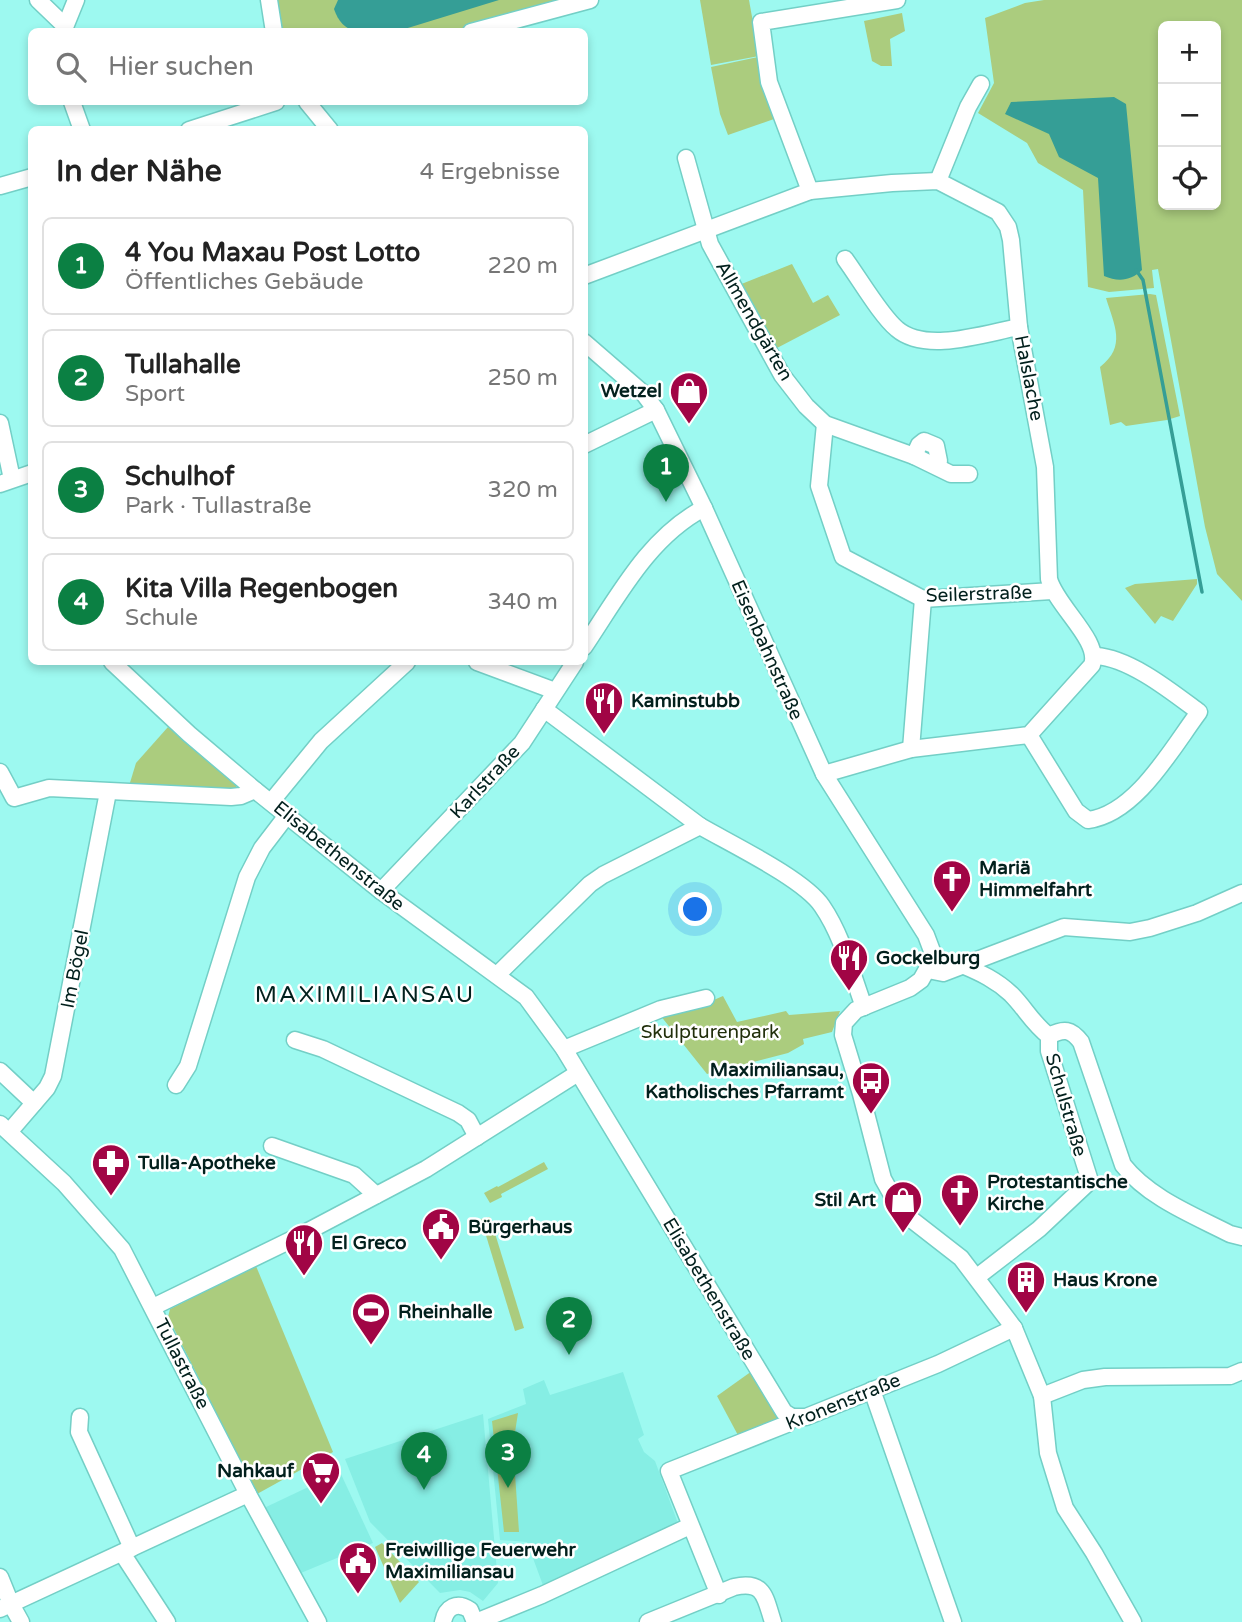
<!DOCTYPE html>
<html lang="de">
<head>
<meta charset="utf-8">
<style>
  :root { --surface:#fff; --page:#f6f6f6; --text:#222; --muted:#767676; --line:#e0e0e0; --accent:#0b8043 }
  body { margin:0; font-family:"Varela Round",sans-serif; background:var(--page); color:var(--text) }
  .controls { position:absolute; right:21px; top:21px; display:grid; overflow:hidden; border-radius:10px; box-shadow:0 4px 10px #0003 }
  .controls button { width:63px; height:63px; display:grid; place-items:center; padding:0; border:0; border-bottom:2px solid var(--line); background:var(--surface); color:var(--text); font:35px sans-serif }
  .you { position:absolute; left:696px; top:910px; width:24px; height:24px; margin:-18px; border:5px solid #fff; border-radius:50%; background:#1a73e8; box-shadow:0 0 0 10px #1a73e833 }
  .badge { display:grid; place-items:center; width:46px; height:46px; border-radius:50%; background:var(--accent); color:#fff; font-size:23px; font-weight:700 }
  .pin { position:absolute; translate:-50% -58px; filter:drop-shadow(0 2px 4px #0008) }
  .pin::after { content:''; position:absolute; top:37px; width:24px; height:21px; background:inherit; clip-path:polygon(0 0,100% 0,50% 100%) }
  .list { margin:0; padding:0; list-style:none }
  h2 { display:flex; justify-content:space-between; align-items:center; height:91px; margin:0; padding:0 28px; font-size:30px }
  h2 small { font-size:23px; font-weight:400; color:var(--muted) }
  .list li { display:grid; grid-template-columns:46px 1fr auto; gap:21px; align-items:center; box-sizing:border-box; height:98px; margin:0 14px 14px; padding:0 14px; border:2px solid var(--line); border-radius:10px }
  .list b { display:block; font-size:26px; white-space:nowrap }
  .list p { margin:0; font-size:23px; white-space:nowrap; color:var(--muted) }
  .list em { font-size:23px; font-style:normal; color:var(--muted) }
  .icon { flex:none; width:38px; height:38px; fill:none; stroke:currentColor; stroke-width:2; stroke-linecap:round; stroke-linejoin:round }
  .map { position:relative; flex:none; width:1242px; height:1622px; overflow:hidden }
  .search { position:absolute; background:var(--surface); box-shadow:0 4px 10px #0003; left:28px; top:28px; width:560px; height:77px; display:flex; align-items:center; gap:18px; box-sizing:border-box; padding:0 24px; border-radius:10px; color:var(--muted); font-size:26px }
  .panel { position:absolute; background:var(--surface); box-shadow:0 4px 10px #0003; left:28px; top:126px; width:560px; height:539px; border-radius:10px }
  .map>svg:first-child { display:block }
  .built { fill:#86eee4 }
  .green { fill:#abcc7e; fill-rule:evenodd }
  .water { fill:#359e96 }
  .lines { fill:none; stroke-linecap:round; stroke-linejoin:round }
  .stream { stroke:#359e96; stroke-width:3.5 }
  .minor-casing { stroke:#73cfc6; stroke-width:19 }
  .minor { stroke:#fff; stroke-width:16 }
  .labels { text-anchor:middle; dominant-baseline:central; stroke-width:5; stroke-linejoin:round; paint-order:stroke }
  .street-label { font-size:19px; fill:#02201d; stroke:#fff }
  .poi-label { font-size:19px; font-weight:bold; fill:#02201d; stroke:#fff; text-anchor:start }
  .park-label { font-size:19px; fill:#212f0b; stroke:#fff }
  .quarter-label { font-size:23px; letter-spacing:2px; fill:#02201d; stroke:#fff }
</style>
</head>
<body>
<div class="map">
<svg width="1242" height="1622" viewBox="0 0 1242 1622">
  <rect width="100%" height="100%" fill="#9df9f0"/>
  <g class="built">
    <polygon points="623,1372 644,1435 638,1439 644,1452 655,1461 679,1526 544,1588 527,1542 500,1540 488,1419 526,1404 523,1389 544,1380 550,1395"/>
    <polygon points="483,1414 498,1583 483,1601 470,1592 460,1590 440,1593 370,1522 345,1459"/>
    <polygon points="340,1472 373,1543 296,1575 264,1508"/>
  </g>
  <g class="green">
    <polygon points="275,0 561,0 451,32 282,31 275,9"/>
    <polygon points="700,0 749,0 759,56 711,65"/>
    <path d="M1044,0H1242V601L1217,574L1205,527L1158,269L1152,270L1154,288L1109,292L1088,287L1083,190L1038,163L1027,143L978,113L994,83L985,18L1025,3ZM1163,26H1216V205H1163Z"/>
    <polygon points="902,13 905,31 890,39 892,66 881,66 872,61 864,21"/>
    <polygon points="758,57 764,89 774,119 728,135 720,114 711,67"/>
    <polygon points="792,264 813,303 828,295 840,315 777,348 739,285"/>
    <path d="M1150,294L1156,295L1180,416L1167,420L1126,426L1121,422L1110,425L1100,367C1127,346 1114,325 1106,298Z"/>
    <polygon points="1197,579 1197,584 1173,621 1161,616 1155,624 1125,588 1135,584"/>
    <polygon points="168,727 234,779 237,783 235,790 129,786 136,763"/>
    <polygon points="723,996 737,1022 786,1011 789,1015 840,1011 832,1032 803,1039 804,1044 788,1053 707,1074 660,1015 709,1002"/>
    <polygon points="544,1162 548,1169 501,1194 502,1197 490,1203 484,1193 497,1186 498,1187"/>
    <polygon points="490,1217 524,1328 515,1331 481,1219"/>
    <polygon points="256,1266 333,1452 257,1494 168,1317 170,1309"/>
    <polygon points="752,1371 783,1419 740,1439 717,1396"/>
    <polygon points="518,1413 513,1445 519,1532 504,1532 492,1421"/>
    <polygon points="382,1543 419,1582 400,1603 375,1547"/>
  </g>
  <g class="water">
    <path d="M338,0H499L398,31L357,32C345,29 338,21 334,9Z"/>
    <path d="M1114,97L1126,104L1142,270C1131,281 1118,282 1104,276L1098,178L1059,157L1049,134L1005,114L1011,102Z"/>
  </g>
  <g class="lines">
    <polyline class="stream" points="1136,270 1143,280 1202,592"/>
    <g class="minor-casing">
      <g id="minor">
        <polyline points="38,0 65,26"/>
        <polyline points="269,0 274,32"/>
        <polyline points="63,32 76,0"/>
        <polyline points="471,32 590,0"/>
        <polyline points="72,102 82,130"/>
        <polyline points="307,102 330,130"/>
        <polyline points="189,130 276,102"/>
        <polyline points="686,158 710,244 782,375 806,406 825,424 914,456 951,474 969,474"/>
        <polyline points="938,181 968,107 981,84"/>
        <polyline points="0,186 32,177"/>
        <polyline points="810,191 769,82 761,22 897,0"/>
        <path d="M845,259C859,278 881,316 897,329C926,354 986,333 1019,327"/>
        <path d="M584,276L810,191L892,183L938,181L998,212L1008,227L1011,240L1019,327L1045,467L1049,579C1056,606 1101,641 1092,665L1029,735L911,749L824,774"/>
        <polyline points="584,342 644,394 656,410 704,508 824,774 926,935 932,951 930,964 921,980 910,988 856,1010 844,1023 843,1035 861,1094 883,1179 896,1202 907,1216 961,1258 1014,1328 1042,1396 1048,1453 1065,1508 1094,1553 1133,1622"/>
        <polyline points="0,423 12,479"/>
        <polyline points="825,424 819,486 843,557 923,599 1052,591"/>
        <polyline points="584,445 656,410"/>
        <polyline points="914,456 919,445 924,441 936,446 939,461 936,466"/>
        <polyline points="0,484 32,473"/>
        <path d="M584,647C619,595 648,538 704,508"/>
        <polyline points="112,662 189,734 255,790 381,891 526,997 564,1049 784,1412 792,1417"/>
        <polyline points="477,662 555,691"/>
        <polyline points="544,709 700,826"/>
        <path d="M1029,735L1076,811L1088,820C1136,814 1172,748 1199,712C1172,692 1130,658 1096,656"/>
        <polyline points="911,749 923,599"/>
        <polyline points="0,772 14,798 49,788 231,797 241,796 255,790"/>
        <polyline points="271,802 321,741 407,662"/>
        <polyline points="381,891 522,743 575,662"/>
        <path d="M962,965C981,973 996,980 1011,994C1025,1008 1033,1024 1049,1036V1051L1090,1181L1039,1229L977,1277"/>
        <polyline points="928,970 943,973 1064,927 1130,932 1150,928 1197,913 1242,893"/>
        <path d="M497,975L590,884L603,875L700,826C731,844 804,879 822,906C842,935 852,974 864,1007"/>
        <path d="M1049,1036C1064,1028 1071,1029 1081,1042L1123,1165C1149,1198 1193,1215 1230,1234L1242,1237"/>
        <polyline points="295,1040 323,1049 458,1113 468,1120 477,1137"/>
        <polyline points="564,1049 661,1009 706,998"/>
        <polyline points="0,1071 34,1103"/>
        <polyline points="176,1085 188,1066 247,877 262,848 288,814"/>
        <polyline points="0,1124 64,1183 122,1249 248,1494 318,1622"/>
        <polyline points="10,1131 47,1088 53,1076 108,792"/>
        <polyline points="272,1146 354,1175 376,1195"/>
        <polyline points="153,1307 299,1236 426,1169 578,1073"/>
        <polyline points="872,1390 953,1622"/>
        <polyline points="1042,1396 1083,1380 1105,1377 1230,1376 1242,1371"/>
        <polyline points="80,1417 79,1432 132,1548"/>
        <polyline points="122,1553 167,1622"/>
        <polyline points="0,1577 11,1604 21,1622"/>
        <polyline points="719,1595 669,1471 787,1424 792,1417 806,1417 938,1364 1014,1328"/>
        <polyline points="0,1609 248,1494"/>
        <path d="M443,1622C446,1607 457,1601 470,1610L475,1622"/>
        <polyline points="476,1622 542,1595 690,1526"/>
        <path d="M648,1622L734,1587C765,1580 765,1598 773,1622"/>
      </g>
    </g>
    <use href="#minor" class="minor"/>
  </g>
  <defs>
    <g id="shop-pin" transform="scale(2.0125)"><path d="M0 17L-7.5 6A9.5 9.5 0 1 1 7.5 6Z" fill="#a10545" stroke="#fff"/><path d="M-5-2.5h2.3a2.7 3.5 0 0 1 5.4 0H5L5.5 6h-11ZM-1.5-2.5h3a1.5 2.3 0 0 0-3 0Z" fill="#fff"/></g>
    <g id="restaurant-pin" transform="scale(2.0125)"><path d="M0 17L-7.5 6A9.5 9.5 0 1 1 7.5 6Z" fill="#a10545" stroke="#fff"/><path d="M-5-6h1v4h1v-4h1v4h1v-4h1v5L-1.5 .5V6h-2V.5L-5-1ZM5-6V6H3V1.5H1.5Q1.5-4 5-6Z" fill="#fff"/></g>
    <g id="church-pin" transform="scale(2.0125)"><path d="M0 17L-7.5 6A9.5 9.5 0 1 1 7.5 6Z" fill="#a10545" stroke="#fff"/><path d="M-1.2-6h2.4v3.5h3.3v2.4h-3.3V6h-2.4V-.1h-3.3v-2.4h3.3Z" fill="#fff"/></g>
    <g id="bus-pin" transform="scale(2.0125)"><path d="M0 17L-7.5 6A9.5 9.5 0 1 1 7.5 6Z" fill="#a10545" stroke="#fff"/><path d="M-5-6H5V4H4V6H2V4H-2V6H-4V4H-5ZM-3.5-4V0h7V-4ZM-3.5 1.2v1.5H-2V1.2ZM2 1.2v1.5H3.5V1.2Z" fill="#fff"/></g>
    <g id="pharmacy-pin" transform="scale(2.0125)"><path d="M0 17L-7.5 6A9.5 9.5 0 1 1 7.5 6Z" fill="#a10545" stroke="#fff"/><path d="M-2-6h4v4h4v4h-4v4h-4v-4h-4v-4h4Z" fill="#fff"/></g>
    <g id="civic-pin" transform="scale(2.0125)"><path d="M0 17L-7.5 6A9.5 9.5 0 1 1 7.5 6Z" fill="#a10545" stroke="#fff"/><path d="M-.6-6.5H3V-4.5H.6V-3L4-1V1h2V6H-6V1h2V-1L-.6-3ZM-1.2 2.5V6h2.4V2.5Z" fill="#fff"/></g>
    <g id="building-pin" transform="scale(2.0125)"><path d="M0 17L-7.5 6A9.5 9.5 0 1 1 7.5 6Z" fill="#a10545" stroke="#fff"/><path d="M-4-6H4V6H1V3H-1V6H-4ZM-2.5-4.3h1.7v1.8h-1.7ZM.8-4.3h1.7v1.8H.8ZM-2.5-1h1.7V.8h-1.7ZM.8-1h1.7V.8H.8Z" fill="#fff"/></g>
    <g id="stadium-pin" transform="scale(2.0125)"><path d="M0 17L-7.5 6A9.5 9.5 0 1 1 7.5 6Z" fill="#a10545" stroke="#fff"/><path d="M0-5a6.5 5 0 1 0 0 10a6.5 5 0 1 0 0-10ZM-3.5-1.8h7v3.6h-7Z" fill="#fff"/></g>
    <g id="supermarket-pin" transform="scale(2.0125)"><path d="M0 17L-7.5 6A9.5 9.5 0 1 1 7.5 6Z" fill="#a10545" stroke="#fff"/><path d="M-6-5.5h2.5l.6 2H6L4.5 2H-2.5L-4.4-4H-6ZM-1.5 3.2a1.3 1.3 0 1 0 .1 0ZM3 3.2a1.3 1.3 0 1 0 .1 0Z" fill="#fff"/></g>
  </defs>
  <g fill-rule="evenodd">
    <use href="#shop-pin" x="689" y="391"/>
    <use href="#restaurant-pin" x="604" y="701"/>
    <use href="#church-pin" x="952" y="879"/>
    <use href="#restaurant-pin" x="849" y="958"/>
    <use href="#bus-pin" x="871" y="1081"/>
    <use href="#pharmacy-pin" x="111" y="1163"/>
    <use href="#church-pin" x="960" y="1193"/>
    <use href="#shop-pin" x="903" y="1200"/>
    <use href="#civic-pin" x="441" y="1227"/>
    <use href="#restaurant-pin" x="304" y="1243"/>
    <use href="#building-pin" x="1026" y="1280"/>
    <use href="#stadium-pin" x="371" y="1312"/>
    <use href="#supermarket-pin" x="321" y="1471"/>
    <use href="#civic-pin" x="358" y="1561"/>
  </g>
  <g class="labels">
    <g class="street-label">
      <text transform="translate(754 321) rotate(60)">Allmendgärten</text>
      <text transform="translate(1029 378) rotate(79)">Halslache</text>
      <text transform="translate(979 594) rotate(-2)">Seilerstraße</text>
      <text transform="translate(767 650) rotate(66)">Eisenbahnstraße</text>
      <text transform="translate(485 782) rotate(-47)">Karlstraße</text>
      <text transform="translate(339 856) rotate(39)">Elisabethenstraße</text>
      <text transform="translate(75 969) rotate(-79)">Im Bögel</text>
      <text transform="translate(1066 1105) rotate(74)">Schulstraße</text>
      <text transform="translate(709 1289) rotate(59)">Elisabethenstraße</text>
      <text transform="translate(182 1364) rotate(63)">Tullastraße</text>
      <text transform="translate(843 1402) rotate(-22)">Kronenstraße</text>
    </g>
    <g class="poi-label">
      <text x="662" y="391" text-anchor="end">Wetzel</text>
      <text x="631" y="701">Kaminstubb</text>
      <text x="979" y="868">Mariä<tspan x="979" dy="22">Himmelfahrt</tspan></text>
      <text x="876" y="958">Gockelburg</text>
      <text x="844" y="1070" text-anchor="end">Maximiliansau,<tspan x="844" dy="22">Katholisches Pfarramt</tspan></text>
      <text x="138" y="1163">Tulla-Apotheke</text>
      <text x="987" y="1182">Protestantische<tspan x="987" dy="22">Kirche</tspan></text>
      <text x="876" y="1200" text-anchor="end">Stil Art</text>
      <text x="468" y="1227">Bürgerhaus</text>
      <text x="331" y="1243">El Greco</text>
      <text x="1053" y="1280">Haus Krone</text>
      <text x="398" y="1312">Rheinhalle</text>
      <text x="294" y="1471" text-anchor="end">Nahkauf</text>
      <text x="385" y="1550">Freiwillige Feuerwehr<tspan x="385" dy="22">Maximiliansau</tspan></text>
    </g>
    <g class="park-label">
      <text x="710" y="1032">Skulpturenpark</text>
    </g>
    <g class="quarter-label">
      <text x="365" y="995">MAXIMILIANSAU</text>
    </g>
  </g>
</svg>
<div class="controls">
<button>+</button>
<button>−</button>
<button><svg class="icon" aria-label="locate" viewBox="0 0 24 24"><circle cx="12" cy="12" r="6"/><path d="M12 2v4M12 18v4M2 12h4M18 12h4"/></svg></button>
</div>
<div class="you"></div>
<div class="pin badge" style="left:666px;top:502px">1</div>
<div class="pin badge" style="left:569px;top:1355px">2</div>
<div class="pin badge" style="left:508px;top:1488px">3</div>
<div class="pin badge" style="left:424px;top:1490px">4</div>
<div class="search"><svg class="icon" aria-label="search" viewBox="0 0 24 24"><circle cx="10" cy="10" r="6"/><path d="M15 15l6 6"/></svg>Hier suchen</div>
<section class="panel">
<h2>In der Nähe<small>4 Ergebnisse</small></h2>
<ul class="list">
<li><span class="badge">1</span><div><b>4 You Maxau Post Lotto</b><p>Öffentliches Gebäude</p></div><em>220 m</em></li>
<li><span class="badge">2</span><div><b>Tullahalle</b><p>Sport</p></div><em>250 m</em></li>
<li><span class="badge">3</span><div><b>Schulhof</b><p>Park · Tullastraße</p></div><em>320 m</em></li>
<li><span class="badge">4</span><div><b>Kita Villa Regenbogen</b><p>Schule</p></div><em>340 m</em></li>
</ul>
</section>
</div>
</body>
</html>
